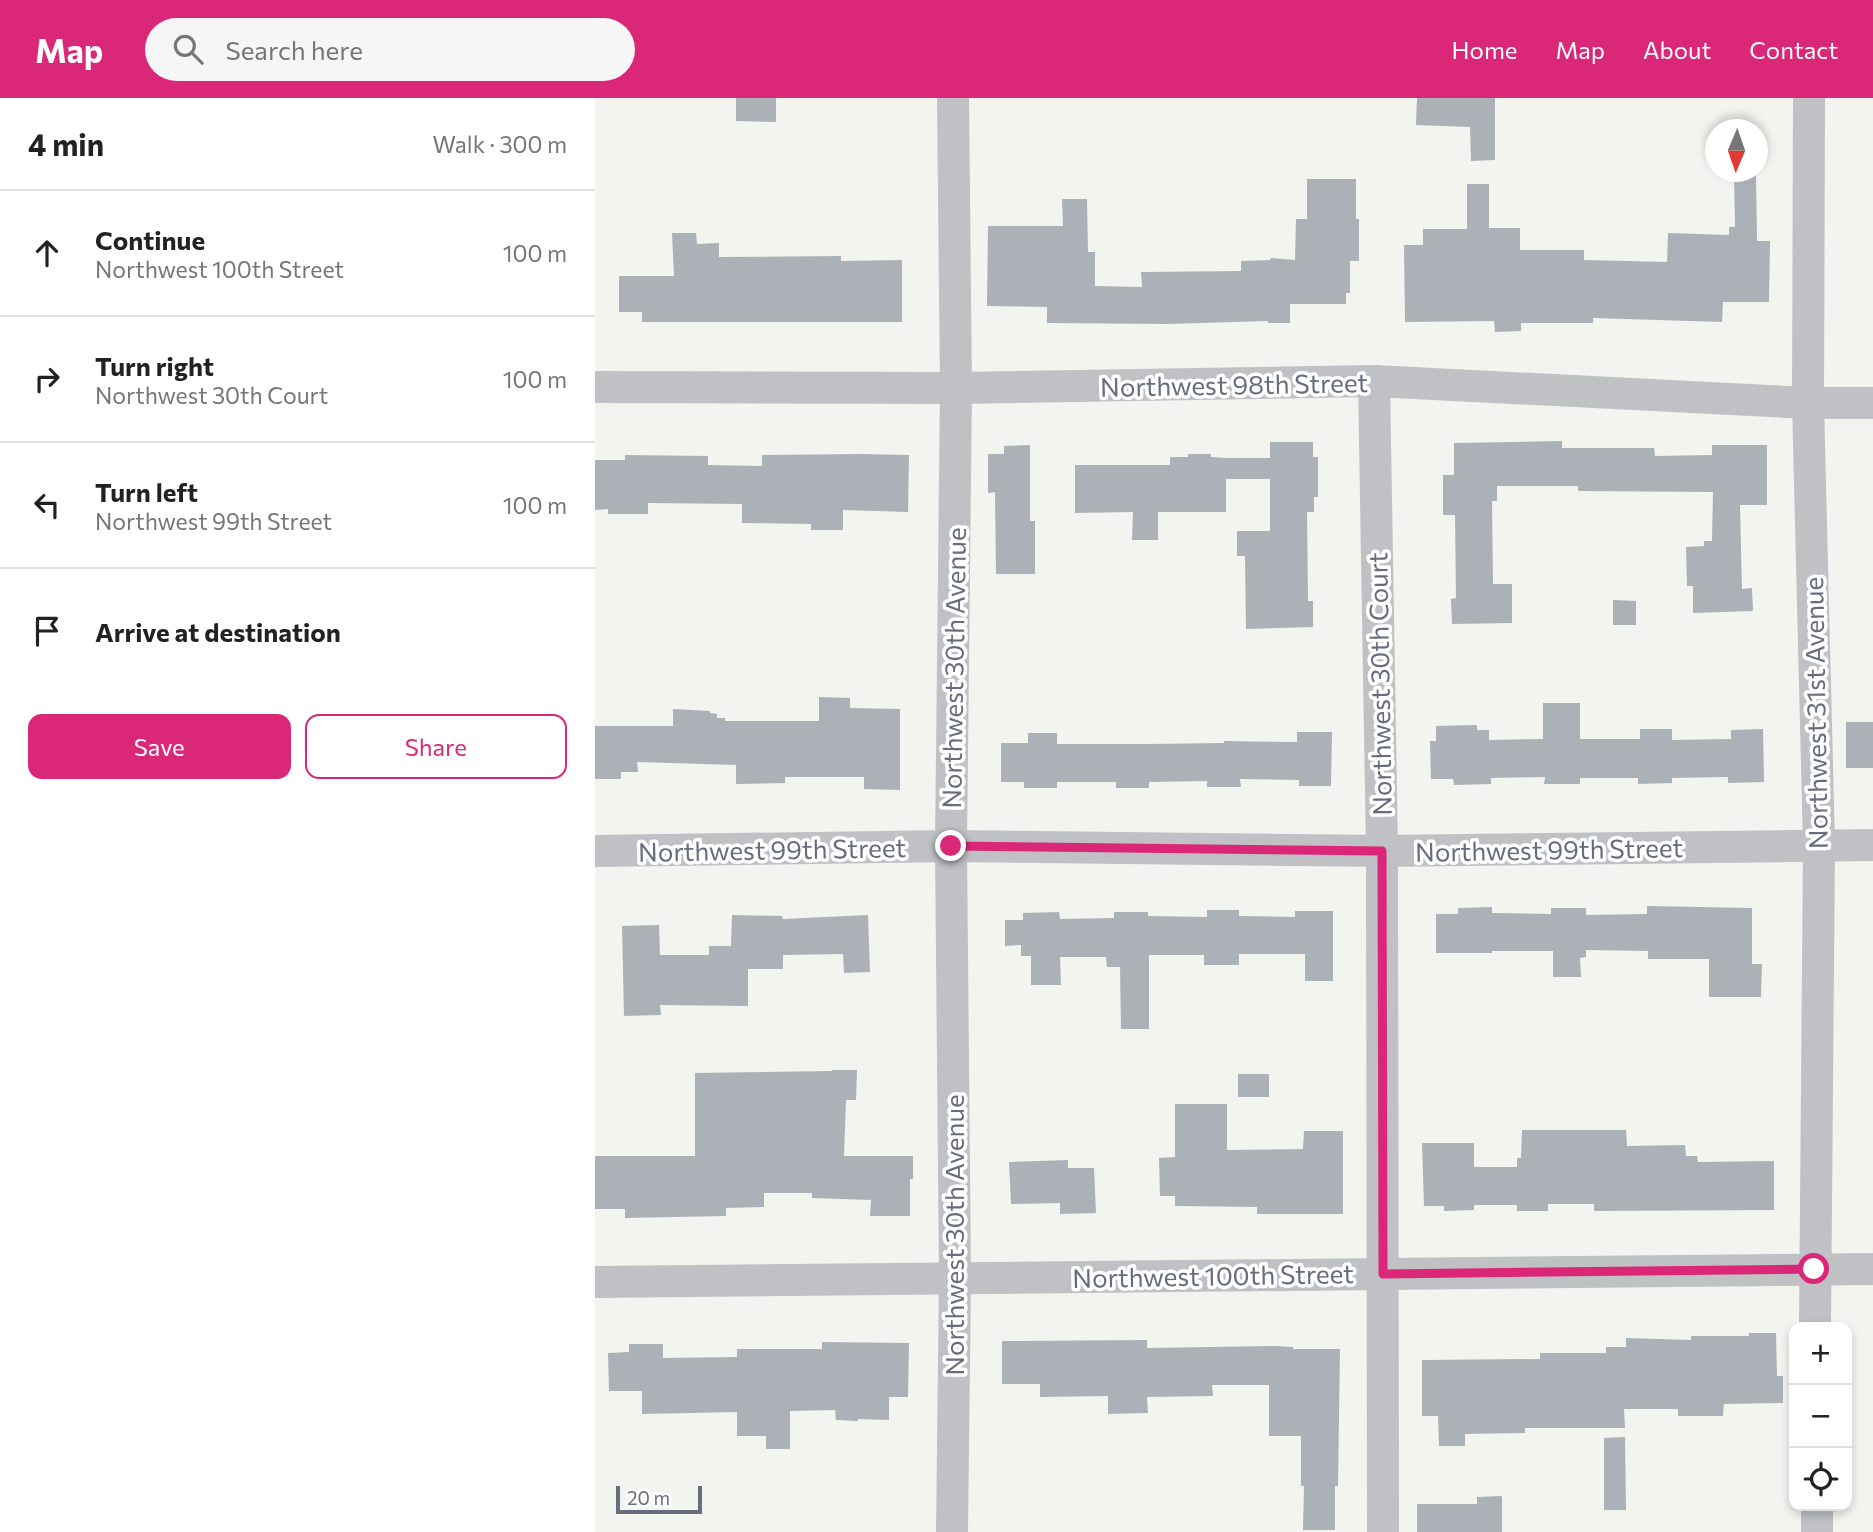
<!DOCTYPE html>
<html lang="en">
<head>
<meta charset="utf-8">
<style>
  :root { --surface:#fff; --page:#f6f6f6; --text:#222; --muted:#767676; --line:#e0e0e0; --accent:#db2777 }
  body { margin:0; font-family:Commissioner,sans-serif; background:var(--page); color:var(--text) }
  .controls { position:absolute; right:21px; bottom:21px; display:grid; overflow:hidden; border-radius:14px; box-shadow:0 4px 10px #0003 }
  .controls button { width:63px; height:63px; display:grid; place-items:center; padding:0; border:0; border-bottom:2px solid var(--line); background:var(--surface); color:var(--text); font:35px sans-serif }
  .compass { position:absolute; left:1110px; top:21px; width:63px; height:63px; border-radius:50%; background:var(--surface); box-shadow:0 4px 10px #0003; rotate:182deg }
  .scale { position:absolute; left:21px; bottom:18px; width:86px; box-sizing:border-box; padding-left:7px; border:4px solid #656d7e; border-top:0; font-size:19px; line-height:24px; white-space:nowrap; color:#656d7e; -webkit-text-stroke:5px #fff; paint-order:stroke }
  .stop { position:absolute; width:21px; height:21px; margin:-16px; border:5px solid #db2777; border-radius:50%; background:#fff }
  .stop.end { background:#db2777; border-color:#fff; box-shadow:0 2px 7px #0008 }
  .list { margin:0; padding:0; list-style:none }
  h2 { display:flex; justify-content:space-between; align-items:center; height:91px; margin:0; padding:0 28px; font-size:30px }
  h2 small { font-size:23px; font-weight:400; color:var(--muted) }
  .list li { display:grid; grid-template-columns:46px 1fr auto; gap:21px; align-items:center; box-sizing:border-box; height:126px; padding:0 28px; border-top:2px solid var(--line) }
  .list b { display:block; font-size:26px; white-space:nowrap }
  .list p { margin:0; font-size:23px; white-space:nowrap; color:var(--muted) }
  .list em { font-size:23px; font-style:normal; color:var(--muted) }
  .actions { display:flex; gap:14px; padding:21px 28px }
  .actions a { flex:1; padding:16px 0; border:2px solid var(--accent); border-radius:14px; text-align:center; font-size:24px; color:var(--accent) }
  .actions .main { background:var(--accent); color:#fff }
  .icon { flex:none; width:38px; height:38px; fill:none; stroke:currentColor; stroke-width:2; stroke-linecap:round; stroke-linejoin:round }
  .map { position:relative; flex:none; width:1278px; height:1434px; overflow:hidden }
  header { display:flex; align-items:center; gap:42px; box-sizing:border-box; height:98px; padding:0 35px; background:var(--accent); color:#fff }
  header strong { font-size:33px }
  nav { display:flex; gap:38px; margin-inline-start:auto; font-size:24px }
  .search { width:490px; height:63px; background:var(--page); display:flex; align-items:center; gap:18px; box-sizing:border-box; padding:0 24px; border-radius:38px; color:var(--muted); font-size:26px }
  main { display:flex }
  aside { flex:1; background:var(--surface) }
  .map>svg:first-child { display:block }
  .building { fill:#acb1b7 }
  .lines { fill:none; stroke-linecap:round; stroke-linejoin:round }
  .street { stroke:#bfc1c5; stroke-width:32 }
  .route { stroke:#db2777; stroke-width:9 }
  .labels { text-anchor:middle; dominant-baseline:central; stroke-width:7; stroke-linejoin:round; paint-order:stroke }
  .street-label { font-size:26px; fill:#656d7e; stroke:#fff }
</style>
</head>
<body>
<header>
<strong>Map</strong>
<div class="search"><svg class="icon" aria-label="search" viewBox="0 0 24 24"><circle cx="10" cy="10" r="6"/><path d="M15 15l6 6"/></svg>Search here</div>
<nav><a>Home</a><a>Map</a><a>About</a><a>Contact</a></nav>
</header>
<main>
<aside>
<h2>4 min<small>Walk · 300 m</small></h2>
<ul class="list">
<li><svg class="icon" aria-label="ahead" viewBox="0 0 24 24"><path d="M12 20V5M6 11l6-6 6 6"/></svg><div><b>Continue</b><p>Northwest 100th Street</p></div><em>100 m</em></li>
<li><svg class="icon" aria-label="right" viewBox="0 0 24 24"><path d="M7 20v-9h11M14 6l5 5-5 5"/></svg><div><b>Turn right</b><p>Northwest 30th Court</p></div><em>100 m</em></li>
<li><svg class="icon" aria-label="left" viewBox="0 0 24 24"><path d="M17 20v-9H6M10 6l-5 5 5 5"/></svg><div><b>Turn left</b><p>Northwest 99th Street</p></div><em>100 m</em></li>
<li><svg class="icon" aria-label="arrive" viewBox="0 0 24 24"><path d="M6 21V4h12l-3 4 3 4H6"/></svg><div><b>Arrive at destination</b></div></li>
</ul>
<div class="actions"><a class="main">Save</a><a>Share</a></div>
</aside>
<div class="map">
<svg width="1278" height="1434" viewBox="0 0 1278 1434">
  <rect width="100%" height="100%" fill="#f3f4f0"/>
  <g class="building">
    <polygon points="141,0 181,0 181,24 141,23"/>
    <polygon points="822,0 900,0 900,62 876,63 875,29 821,27"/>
    <polygon points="1161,77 1162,143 1175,143 1174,204 1128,204 1127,224 998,220 998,225 926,225 926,233 900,234 899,223 810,224 809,147 828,147 828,131 872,131 872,86 894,86 894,130 925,130 925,152 989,152 989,162 1072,164 1073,135 1134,137 1134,129 1140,129 1139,79"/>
    <polygon points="712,81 761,81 761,121 764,121 764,163 755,163 755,195 751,195 751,206 695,206 695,225 673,225 673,223 572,226 452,225 452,209 392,208 393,128 468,128 467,101 492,101 493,154 500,154 500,188 547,189 546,174 646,173 646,163 675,162 676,160 700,162 701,121 712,121"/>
    <polygon points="77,135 101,135 102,146 124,145 124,159 246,158 246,163 307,162 307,224 47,224 47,214 24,214 24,178 79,178"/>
    <polygon points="967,343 967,350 1059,350 1060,358 1117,357 1117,347 1172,347 1172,407 1145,407 1147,491 1157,490 1158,513 1098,515 1098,488 1092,488 1091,449 1109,448 1109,443 1117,443 1118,394 983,393 983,388 902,388 902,403 897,403 898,486 917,486 917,525 857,526 856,501 861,500 860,417 848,417 848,377 859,377 859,345"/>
    <polygon points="675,344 718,344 718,359 723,359 723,399 719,399 719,414 712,414 713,503 718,503 718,529 651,531 650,458 642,458 642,433 675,433 675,381 631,381 631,414 563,414 563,442 537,442 538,414 480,415 480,367 575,367 575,359 593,359 593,356 616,356 616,359 631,360 675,360"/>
    <polygon points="435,347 435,423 440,423 440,476 401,476 400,394 393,395 393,356 409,356 409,348"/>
    <polygon points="266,356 314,357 313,414 248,412 248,432 216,432 216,426 147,425 147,406 53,405 53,416 13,416 13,411 0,412 0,362 30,362 30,357 113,358 113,367 167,368 167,357"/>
    <polygon points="1018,502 1041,503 1041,527 1018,527"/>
    <polygon points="224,599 255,600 255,610 305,611 305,692 269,691 269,679 190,679 190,685 141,686 141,667 42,664 43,674 26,674 26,681 0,681 0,628 78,628 78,611 115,613 115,615 122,616 122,620 130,620 130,623 224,623"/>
    <polygon points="948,605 985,605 985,641 1045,641 1045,631 1077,631 1077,642 1136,641 1136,632 1168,631 1169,684 1133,685 1133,679 1077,680 1077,685 1043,686 1043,680 985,680 985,686 949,686 950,679 896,680 896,686 859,687 858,681 836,681 835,643 841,643 841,628 882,627 882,632 894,632 894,642 948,641"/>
    <rect x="1251" y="624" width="27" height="46"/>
    <polygon points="702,634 737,634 736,688 704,688 704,682 645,681 646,689 612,689 612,683 554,684 554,690 521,690 521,684 462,684 462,690 429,690 429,684 406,684 406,645 433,645 433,635 462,635 462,646 554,646 629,645 629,643 702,644"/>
    <polygon points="1052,808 1157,810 1157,866 1167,866 1166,899 1114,899 1114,861 1053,861 1053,853 991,852 991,859 985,860 986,879 958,879 958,853 897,853 897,855 841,855 841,816 863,816 863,810 897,809 897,815 956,816 956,810 991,810 991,817 1052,816"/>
    <polygon points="612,812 644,812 644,818 700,819 700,813 738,813 738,883 710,883 710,856 644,856 644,867 609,867 609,857 554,857 554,931 526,931 525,869 512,869 511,859 465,859 466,887 436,887 436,858 426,858 426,847 410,848 410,822 428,822 428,815 464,814 465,821 519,820 519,814 553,814 553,818 612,819"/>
    <polygon points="137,817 187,818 188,821 273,817 275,874 249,875 248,856 188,857 188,871 153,871 153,908 65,907 66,917 29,918 27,828 64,827 65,857 114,857 114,848 136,848"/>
    <polygon points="237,972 262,972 261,1002 251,1002 249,1058 318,1058 318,1081 315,1081 315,1118 275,1118 276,1102 217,1100 217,1095 169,1095 169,1109 131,1110 131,1118 30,1120 30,1111 0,1111 0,1058 100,1058 100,975 237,973"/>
    <rect x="643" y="976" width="31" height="23"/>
    <polygon points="580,1006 632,1006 632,1052 708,1051 709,1033 748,1033 748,1116 662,1116 662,1109 580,1108 580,1098 565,1098 564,1060 580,1059"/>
    <polygon points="927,1032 1031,1032 1032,1048 1090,1047 1091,1058 1102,1058 1103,1064 1179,1063 1179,1112 999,1113 999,1106 953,1106 953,1113 922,1113 922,1107 879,1107 879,1112 849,1113 849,1108 829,1108 827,1045 879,1045 879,1069 922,1069 922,1060 926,1060"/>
    <polygon points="473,1062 473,1070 499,1070 501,1115 465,1116 465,1105 416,1106 414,1064"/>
    <polygon points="1154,1235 1181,1235 1182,1278 1188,1278 1188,1305 1129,1306 1128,1318 1083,1318 1083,1311 1029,1311 1030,1330 930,1330 930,1335 870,1336 870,1348 844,1348 843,1318 827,1318 827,1262 945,1261 945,1255 1011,1255 1011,1249 1031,1249 1031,1240 1096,1242 1096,1238 1154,1238"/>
    <polygon points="552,1242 552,1250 680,1248 698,1249 698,1251 745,1251 743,1388 740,1388 740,1432 708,1432 709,1388 706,1388 706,1338 674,1338 674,1287 617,1287 618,1298 552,1299 553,1315 513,1316 513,1298 445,1299 445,1286 407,1286 407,1243"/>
    <polygon points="227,1244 314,1245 313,1299 294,1299 294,1322 263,1321 263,1323 241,1322 240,1312 195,1313 195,1351 171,1351 171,1338 142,1338 142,1314 47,1316 47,1293 14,1293 13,1255 34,1254 34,1246 68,1246 68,1260 142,1259 142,1251 227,1251"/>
    <polygon points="1030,1339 1031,1412 1009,1412 1009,1340"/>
    <polygon points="907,1398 907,1434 822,1434 822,1406 882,1406 882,1399"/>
  </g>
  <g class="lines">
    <g class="street">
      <polyline points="1214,0 1213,305 1224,748 1220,1229"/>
      <polyline points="779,283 787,753 788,1434"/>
      <polyline points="0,289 361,290 779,283 1213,305 1278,305"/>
      <polyline points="0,753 356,748 787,753 1278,747"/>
      <polyline points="0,1184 1278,1171"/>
      <polyline points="1222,1408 1222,1434"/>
      <polyline points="357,1434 360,1180 356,748 361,290 358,0"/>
    </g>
  </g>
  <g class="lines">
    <polyline class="route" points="356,748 787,753 788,1176 1219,1171"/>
  </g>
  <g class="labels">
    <g class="street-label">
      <text transform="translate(639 286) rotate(-1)">Northwest 98th Street</text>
      <text transform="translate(358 570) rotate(-89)">Northwest 30th Avenue</text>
      <text transform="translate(784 586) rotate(-91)">Northwest 30th Court</text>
      <text transform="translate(1220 615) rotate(-91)">Northwest 31st Avenue</text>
      <text transform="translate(177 751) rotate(-1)">Northwest 99th Street</text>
      <text transform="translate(954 751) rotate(-1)">Northwest 99th Street</text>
      <text transform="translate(358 1137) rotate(-90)">Northwest 30th Avenue</text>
      <text transform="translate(618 1177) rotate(-1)">Northwest 100th Street</text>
    </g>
  </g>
</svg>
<div class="controls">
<button>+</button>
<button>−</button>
<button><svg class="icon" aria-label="locate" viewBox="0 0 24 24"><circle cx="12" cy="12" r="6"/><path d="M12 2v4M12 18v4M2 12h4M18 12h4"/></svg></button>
</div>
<svg class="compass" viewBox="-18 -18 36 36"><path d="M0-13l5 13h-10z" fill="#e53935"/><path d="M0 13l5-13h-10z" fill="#767676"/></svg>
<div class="scale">20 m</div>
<div class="stop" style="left:1219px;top:1171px"></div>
<div class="stop end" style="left:356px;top:748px"></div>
</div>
</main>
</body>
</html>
